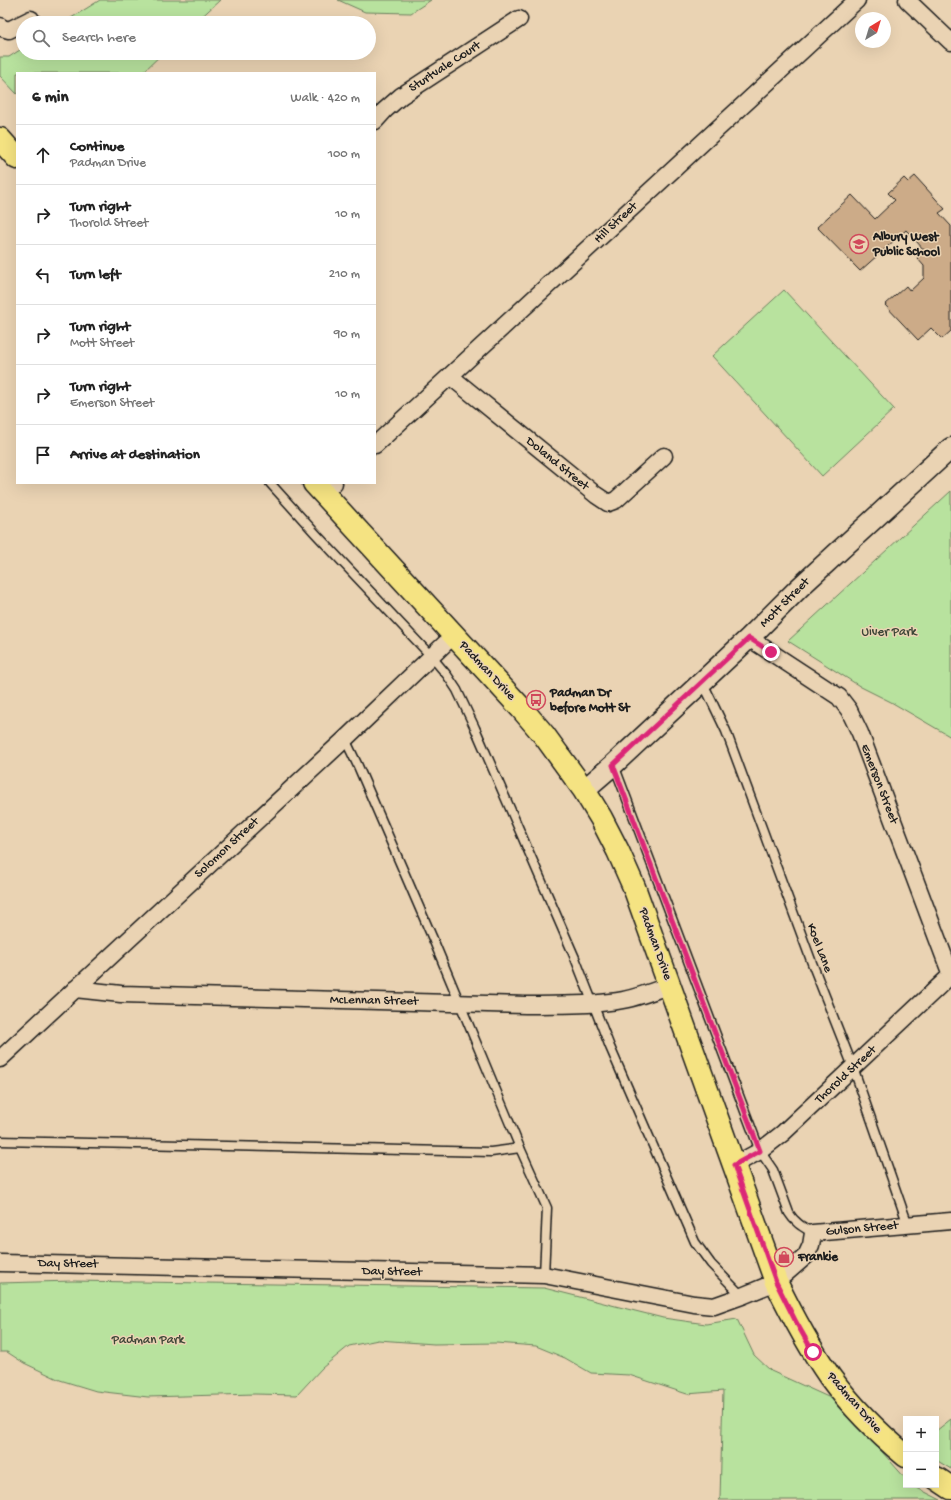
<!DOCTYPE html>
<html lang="en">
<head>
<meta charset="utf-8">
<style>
  :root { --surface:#fff; --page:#f2f2f2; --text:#222; --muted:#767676; --line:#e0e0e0 }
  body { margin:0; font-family:"Gochi Hand",sans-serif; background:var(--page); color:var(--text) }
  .controls { position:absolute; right:12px; bottom:12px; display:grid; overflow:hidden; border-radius:0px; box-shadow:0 4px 16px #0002 }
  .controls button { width:36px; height:36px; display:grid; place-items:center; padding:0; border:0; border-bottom:1px solid var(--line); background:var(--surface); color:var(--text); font:20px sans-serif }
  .compass { position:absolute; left:855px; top:12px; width:36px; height:36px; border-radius:50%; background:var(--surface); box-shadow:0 4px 16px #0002; rotate:38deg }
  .stop { position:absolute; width:12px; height:12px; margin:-9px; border:3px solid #db2777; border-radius:50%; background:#fff }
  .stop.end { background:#db2777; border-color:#fff; box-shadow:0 1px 4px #0008 }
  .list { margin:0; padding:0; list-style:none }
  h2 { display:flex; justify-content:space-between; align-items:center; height:52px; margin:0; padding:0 16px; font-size:17px }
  h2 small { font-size:13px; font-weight:400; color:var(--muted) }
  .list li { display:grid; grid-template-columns:26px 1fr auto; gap:12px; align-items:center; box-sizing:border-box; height:60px; padding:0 16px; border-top:1px solid var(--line) }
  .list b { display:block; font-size:15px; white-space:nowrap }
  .list p { margin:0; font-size:13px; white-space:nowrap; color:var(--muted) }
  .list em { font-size:13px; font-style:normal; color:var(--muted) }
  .icon { flex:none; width:22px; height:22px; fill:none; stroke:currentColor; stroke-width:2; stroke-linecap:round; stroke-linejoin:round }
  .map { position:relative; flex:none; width:951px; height:1500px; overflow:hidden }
  .search { position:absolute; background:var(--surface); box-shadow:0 4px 16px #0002; left:16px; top:16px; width:360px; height:44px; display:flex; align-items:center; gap:10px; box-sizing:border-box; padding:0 14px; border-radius:22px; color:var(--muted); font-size:15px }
  .panel { position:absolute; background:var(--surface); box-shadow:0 4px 16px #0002; left:16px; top:72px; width:360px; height:412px; border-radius:0px }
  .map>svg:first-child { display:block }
  .green { fill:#b8e29e; stroke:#6a7f5d }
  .building { fill:#ccab88; stroke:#1c1c1c }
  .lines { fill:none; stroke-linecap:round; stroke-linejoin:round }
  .service-casing { stroke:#1c1c1c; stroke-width:11 }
  .minor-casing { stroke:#1c1c1c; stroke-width:19 }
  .tertiary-casing { stroke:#1c1c1c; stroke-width:23 }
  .primary-casing { stroke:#1c1c1c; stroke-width:25 }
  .service { stroke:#ead3b3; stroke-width:8 }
  .minor { stroke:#ead3b3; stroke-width:16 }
  .tertiary { stroke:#ead3b3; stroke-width:20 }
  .primary { stroke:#f5e382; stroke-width:22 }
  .route { stroke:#db2777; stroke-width:5 }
  .labels { text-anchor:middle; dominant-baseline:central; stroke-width:3; stroke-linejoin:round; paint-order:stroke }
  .street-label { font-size:13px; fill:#1c1c1c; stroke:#ead3b3 }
  .poi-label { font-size:13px; font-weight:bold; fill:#1c1c1c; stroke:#ead3b3; text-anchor:start }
  .park-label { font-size:13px; fill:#3b4436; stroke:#ead3b3 }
</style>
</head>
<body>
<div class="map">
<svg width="951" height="1500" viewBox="0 0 951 1500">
  <rect width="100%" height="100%" fill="#ead3b3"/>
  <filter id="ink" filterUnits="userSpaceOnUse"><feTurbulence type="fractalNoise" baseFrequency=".025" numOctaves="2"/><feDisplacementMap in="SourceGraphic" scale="8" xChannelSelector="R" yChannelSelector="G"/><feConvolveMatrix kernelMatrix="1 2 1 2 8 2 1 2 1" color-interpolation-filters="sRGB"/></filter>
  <g filter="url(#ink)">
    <g class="green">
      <polygon points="100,0 220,0 195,23 63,23"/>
      <polygon points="338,0 431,0 411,13 365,12"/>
      <polygon points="23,48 23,53 163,53 142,73 17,73 17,94 0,76 0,57 9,57"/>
      <polygon points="784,290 894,409 822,476 712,356"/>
      <polygon points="951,491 951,737 891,702 861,687 788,641"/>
      <polygon points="72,1281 544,1288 663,1318 706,1324 737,1319 754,1355 771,1371 837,1401 906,1479 906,1485 911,1485 941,1500 718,1500 720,1498 723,1391 687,1394 629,1375 591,1373 565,1358 536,1346 496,1343 434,1344 378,1340 349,1346 322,1368 297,1395 255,1394 148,1397 96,1391 60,1380 24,1363 7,1352 0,1352 0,1283"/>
      <polygon points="951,1419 951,1469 936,1460 936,1431"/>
    </g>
    <polygon class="building" points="915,176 945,209 939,213 951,226 951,331 942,339 931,328 918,340 885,305 906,286 910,291 924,278 924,266 917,258 925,251 906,230 860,271 817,227 852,195 875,219 895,200 888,193 904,178 908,182"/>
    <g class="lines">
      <g class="service-casing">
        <g id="service">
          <polyline points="270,483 316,534 431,656 447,675 457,690 475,728 575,958 610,1047 695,1242 711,1264 742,1296"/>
          <polyline points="703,683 726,731 812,963 853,1067 908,1225"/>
          <polyline points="345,739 358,766 433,939 520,1148 547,1208 544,1275"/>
          <path d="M614,765L760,1151L773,1170L789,1213C795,1223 803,1227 813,1233"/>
          <polyline points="0,1141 491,1152 520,1148"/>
        </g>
      </g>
      <g class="minor-casing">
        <g id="minor">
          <polyline points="907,0 951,42"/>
          <polyline points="0,26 2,28 9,30 31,19"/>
          <polyline points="375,121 385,110 401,96 519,19"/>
          <polyline points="450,376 596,495 608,503 616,500 664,456"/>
          <polyline points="375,445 857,0"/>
          <polyline points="323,493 334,483"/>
          <polyline points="749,638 839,697 849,710 860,733 951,975"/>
          <path d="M75,989L121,994L526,1005C558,1004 592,1006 623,1000C639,997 654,991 670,985"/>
          <polyline points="0,1059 345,739 454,635"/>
          <polyline points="734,1165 760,1151 783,1133 951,975"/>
          <polyline points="0,1263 544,1275 694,1304 714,1306 742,1296 776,1282 806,1256 811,1245 813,1233 951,1221"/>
        </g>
      </g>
      <g class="tertiary-casing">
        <polyline id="tertiary" points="584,790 613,765 702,682 749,638 799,588 951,448"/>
      </g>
      <g class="primary-casing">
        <g id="primary">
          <polyline points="0,139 17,158"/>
          <path d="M314,483L521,708L544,735L584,790L601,818L618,851L634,887L776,1282C792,1315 809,1347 830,1377C852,1407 878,1433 906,1456"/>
          <polyline points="936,1478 951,1488"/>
        </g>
      </g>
      <use href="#service" class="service"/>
      <use href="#minor" class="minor"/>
      <use href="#tertiary" class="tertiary"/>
      <use href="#primary" class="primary"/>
    </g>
  </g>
  <g class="lines" filter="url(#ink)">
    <polyline class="route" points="771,652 749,638 613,765 760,1151 734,1165 776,1282 796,1322 813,1352"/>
  </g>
  <defs>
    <g id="school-ring" transform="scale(1)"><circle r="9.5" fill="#ead3b3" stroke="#d1495b" stroke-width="1.5"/><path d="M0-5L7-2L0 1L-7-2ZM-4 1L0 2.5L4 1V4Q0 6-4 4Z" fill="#d1495b"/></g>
    <g id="bus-ring" transform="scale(1)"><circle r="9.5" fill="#ead3b3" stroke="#d1495b" stroke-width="1.5"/><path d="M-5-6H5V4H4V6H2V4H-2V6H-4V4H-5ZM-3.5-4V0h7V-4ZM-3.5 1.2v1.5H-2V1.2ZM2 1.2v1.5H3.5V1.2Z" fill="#d1495b"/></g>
    <g id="shop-ring" transform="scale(1)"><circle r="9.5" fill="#ead3b3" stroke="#d1495b" stroke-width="1.5"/><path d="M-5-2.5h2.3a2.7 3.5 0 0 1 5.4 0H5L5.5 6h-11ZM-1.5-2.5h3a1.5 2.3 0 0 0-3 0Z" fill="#d1495b"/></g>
  </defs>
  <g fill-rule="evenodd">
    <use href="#school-ring" x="859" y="244"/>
    <use href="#bus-ring" x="536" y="700"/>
    <use href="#shop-ring" x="784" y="1257"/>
  </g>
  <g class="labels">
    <g class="street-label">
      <text transform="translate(445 67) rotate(-33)">Sturtvale Court</text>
      <text transform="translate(616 223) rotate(-43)">Hill Street</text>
      <text transform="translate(557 464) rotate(39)">Doland Street</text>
      <text transform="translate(785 603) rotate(-45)">Mott Street</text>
      <text transform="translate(487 671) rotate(47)">Padman Drive</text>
      <text transform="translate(879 784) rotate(69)">Emerson Street</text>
      <text transform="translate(227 848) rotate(-43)">Solomon Street</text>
      <text transform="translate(655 944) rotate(70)">Padman Drive</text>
      <text transform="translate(819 948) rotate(69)">Koel Lane</text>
      <text transform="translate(374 1001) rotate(1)">McLennan Street</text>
      <text transform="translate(846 1075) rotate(-43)">Thorold Street</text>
      <text transform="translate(862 1229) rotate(-5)">Gulson Street</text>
      <text transform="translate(68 1264) rotate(1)">Day Street</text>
      <text transform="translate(392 1272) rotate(1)">Day Street</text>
      <text transform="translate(854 1403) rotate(49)">Padman Drive</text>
    </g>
    <g class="poi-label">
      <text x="873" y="237">Albury West<tspan x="873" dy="15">Public School</tspan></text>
      <text x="550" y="693">Padman Dr<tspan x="550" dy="15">before Mott St</tspan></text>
      <text x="798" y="1257">Frankie</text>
    </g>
    <g class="park-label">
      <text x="889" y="632">Uiver Park</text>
      <text x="148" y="1340">Padman Park</text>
    </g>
  </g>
</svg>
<div class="controls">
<button>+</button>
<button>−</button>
</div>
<svg class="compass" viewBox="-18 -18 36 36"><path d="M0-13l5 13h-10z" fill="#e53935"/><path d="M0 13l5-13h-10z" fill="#767676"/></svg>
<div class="stop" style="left:813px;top:1352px"></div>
<div class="stop end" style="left:771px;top:652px"></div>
<div class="search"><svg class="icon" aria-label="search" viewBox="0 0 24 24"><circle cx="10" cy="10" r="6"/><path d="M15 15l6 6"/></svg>Search here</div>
<section class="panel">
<h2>6 min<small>Walk · 420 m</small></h2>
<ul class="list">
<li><svg class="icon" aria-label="ahead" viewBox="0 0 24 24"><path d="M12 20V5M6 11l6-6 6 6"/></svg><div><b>Continue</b><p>Padman Drive</p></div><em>100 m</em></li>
<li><svg class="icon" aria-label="right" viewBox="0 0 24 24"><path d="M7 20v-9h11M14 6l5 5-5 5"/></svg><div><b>Turn right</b><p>Thorold Street</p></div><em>10 m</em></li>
<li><svg class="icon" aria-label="left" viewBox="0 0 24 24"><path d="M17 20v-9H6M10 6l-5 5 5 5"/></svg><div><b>Turn left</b></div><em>210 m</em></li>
<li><svg class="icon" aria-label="right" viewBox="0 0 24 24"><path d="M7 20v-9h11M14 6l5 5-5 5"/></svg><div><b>Turn right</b><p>Mott Street</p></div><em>90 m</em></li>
<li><svg class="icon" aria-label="right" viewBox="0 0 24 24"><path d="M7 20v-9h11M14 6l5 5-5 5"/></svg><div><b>Turn right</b><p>Emerson Street</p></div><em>10 m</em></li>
<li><svg class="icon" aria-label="arrive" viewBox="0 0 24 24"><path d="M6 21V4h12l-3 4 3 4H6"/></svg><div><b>Arrive at destination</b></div></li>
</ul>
</section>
</div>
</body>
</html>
